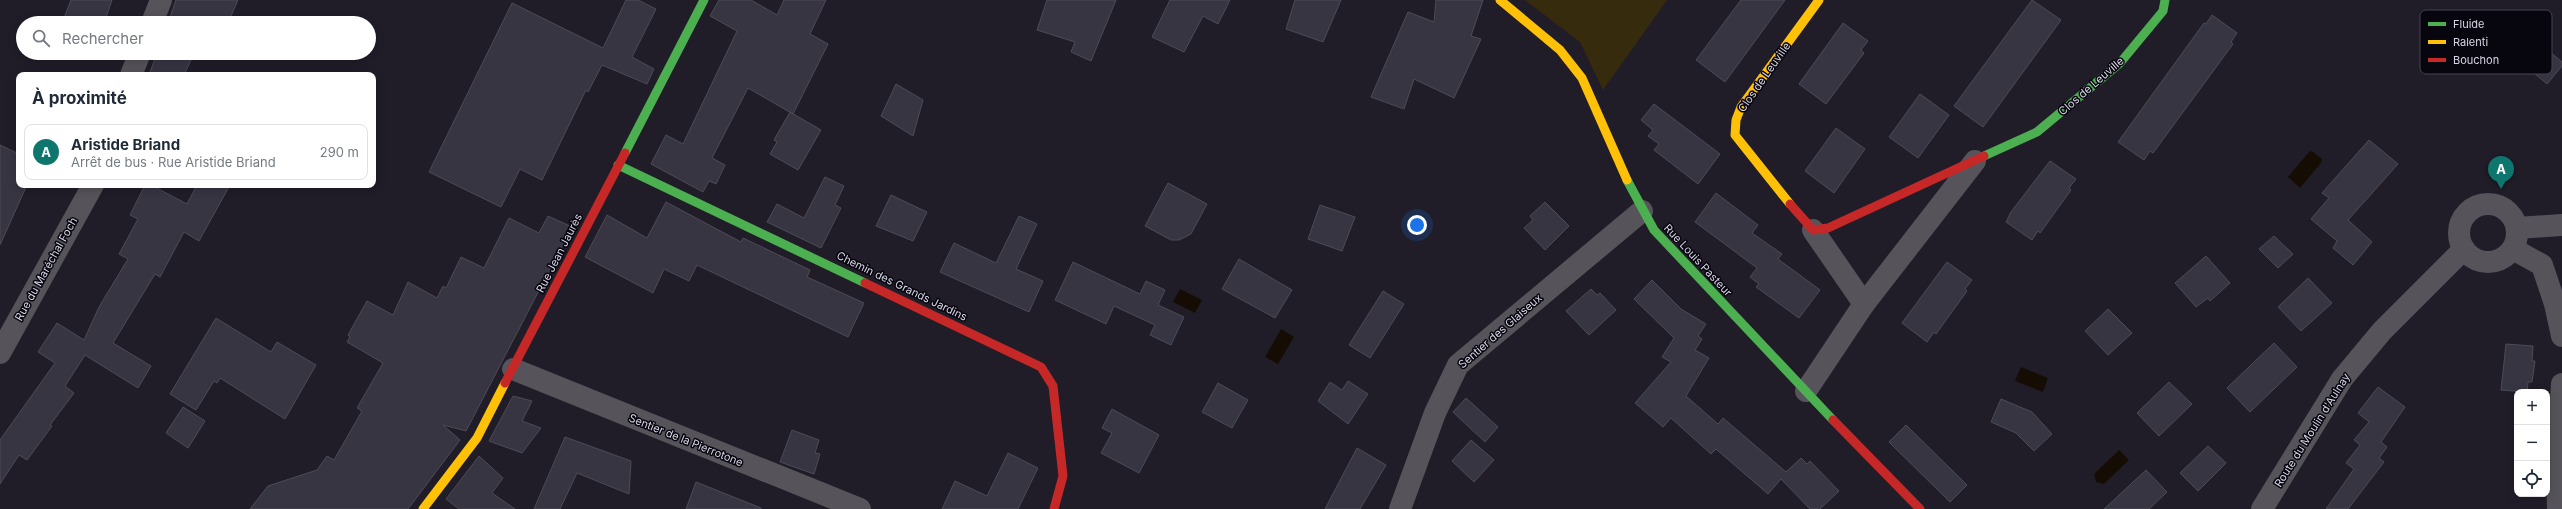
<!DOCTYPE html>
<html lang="fr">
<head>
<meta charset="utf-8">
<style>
  :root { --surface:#fff; --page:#f2f2f3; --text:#1f2937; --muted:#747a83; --line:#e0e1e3; --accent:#0f766e }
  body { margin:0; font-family:Inter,sans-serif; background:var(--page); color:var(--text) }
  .controls { position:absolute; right:12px; bottom:12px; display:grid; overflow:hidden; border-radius:8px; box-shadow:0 2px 10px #0003 }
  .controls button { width:36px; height:36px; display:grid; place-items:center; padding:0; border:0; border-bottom:1px solid var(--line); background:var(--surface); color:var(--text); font:20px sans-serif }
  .you { position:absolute; left:1417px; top:225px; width:14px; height:14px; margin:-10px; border:3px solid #fff; border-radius:50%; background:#1a73e8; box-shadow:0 0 0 6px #1a73e833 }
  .badge { display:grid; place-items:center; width:26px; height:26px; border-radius:50%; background:var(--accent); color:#fff; font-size:13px; font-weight:700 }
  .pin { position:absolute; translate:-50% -33px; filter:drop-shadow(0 1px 2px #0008) }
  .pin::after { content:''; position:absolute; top:21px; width:14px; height:12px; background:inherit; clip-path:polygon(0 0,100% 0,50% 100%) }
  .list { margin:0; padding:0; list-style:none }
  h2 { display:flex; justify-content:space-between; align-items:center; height:52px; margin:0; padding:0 16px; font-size:17px }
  h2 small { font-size:13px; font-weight:400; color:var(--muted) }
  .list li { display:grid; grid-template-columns:26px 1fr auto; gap:12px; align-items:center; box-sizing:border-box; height:56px; margin:0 8px 8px; padding:0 8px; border:1px solid var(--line); border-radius:8px }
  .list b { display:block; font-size:15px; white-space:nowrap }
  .list p { margin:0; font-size:13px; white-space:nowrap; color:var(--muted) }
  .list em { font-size:13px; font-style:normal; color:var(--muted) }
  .icon { flex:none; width:22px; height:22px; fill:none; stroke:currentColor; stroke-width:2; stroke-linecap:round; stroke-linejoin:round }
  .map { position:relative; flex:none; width:2562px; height:509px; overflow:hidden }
  .search { position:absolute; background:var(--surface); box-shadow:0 2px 10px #0003; left:16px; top:16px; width:360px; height:44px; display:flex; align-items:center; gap:10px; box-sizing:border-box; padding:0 14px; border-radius:22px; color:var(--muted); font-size:15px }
  .panel { position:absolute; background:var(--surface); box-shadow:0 2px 10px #0003; left:16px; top:72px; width:360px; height:116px; border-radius:8px }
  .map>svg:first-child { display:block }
  .green { fill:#362b0d }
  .water { fill:#150d04 }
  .building { fill:#383543; stroke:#4d4b56 }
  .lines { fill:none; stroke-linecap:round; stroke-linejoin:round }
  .street { stroke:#56545a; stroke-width:22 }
  .fast { stroke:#4caf50; stroke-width:9 }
  .slow { stroke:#ffc107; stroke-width:9 }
  .jam { stroke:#c62828; stroke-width:9 }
  .labels { text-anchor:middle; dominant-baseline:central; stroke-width:3; stroke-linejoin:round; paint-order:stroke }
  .street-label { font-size:11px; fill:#d8d6e5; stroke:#07050e }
  .key { fill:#07050e; stroke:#46444e; stroke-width:1 }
  .key-label { font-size:11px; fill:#d8d6e5 }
</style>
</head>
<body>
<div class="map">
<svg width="2562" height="509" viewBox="0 0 2562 509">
  <rect width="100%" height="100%" fill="#201d29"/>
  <polygon class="green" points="1525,0 1667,0 1603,90 1580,42"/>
  <g class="water">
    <polygon points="2312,151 2322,159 2321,163 2300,188 2288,177 2309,152"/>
    <polygon points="1180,289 1202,300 1195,313 1173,302"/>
    <polygon points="1281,329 1294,337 1278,364 1265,357"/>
    <polygon points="2021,367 2048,378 2043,392 2015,381"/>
    <polygon points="2119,450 2129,460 2104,484 2096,482 2094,474"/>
  </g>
  <g class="building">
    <polygon points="71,0 112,0 104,23 62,23"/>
    <polygon points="176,0 238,0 228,23 168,23"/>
    <polygon points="626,0 638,0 656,9 632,57 654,69 647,84 602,65 588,92 586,90 542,180 520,169 501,207 429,172 512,3 603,48"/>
    <polygon points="719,0 751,0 777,15 784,0 826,0 810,34 828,44 793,114 748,88 712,158 725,165 716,184 709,181 703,192 651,164 666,135 683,144 737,31 710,16"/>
    <polygon points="1047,0 1116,0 1091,61 1071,52 1075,42 1037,30"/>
    <polygon points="1170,0 1230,0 1218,24 1203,16 1184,52 1152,37"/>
    <polygon points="1295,0 1341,0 1323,42 1286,29"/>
    <polygon points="1436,0 1483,0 1471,36 1481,39 1454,98 1414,79 1404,109 1371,97 1408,12 1434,22"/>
    <polygon points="1741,0 1785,0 1725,82 1696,60"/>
    <polygon points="2032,0 2061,20 1983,127 1954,106"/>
    <polygon points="2212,15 2237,33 2231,42 2233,44 2153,153 2150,151 2144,160 2118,142 2204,23 2206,24"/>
    <polygon points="1843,23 1868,41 1861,50 1864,53 1826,104 1799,84"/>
    <polygon points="2538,42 2562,62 2562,66 2547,84 2521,62"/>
    <polygon points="157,53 178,53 191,60 184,75 149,75"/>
    <polygon points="896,84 923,100 913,136 881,116"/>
    <polygon points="1920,94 1949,115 1918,158 1889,137"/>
    <polygon points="1654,104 1720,154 1698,184 1654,150 1659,144 1648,136 1653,130 1641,120"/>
    <polygon points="790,112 821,130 798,170 770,154 777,142 774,140"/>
    <polygon points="1836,128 1865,149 1834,193 1805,171"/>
    <polygon points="2369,140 2398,164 2348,220 2372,242 2353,265 2333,248 2337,241 2311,219 2329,198 2322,193"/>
    <polygon points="0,145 19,154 19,185 27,185 0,245"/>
    <polygon points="2050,161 2076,179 2069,188 2071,190 2040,233 2038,231 2032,240 2006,222 2011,212"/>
    <polygon points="825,177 844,186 835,205 841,208 821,248 767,222 777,204 804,218"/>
    <polygon points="1168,183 1207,204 1191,234 1179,240 1171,240 1145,226"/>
    <polygon points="145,185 151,185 187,204 197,185 230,185 199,241 184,232 160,277 155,274 113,343 151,366 138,388 85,355 65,386 74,393 50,425 52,426 27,460 19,455 0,484 0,440 55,363 38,352 57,323 84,340 99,307 128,259 119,254 138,219 130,215"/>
    <polygon points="1716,193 1758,225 1752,233 1782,254 1778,259 1820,290 1799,318 1756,287 1759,284 1750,277 1757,268 1695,222"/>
    <polygon points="891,195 927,212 913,241 876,226"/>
    <polygon points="666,202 741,242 743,238 810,270 807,277 864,303 848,337 697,265 689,281 664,269 653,293 585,257 607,215 647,238"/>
    <polygon points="1545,202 1569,226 1545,250 1524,228 1533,220 1530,216"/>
    <polygon points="1320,205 1355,217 1342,251 1308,239"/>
    <polygon points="548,216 572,227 466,431 443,425 460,440 408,509 250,509 268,486 317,470 327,456 334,460 362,411 357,408 383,363 347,342 350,337 348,335 367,301 393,315 408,282 437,298 443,286 446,288 461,257 484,268 509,218 539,233"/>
    <polygon points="1019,216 1037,224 1016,269 1043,281 1029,312 940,272 954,243 996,263"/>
    <polygon points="2274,236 2293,254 2278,268 2259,249"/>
    <polygon points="2206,256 2230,283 2210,301 2208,298 2196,307 2175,283"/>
    <polygon points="1239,259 1292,290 1275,318 1222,289"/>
    <polygon points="1073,262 1140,294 1146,281 1165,290 1158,305 1184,317 1171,345 1150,335 1155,325 1114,306 1106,324 1055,300"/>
    <polygon points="1947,262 1972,280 1965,289 1967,291 1936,334 1934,332 1927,342 1902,323"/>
    <polygon points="2308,278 2332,303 2301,331 2278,307"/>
    <polygon points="1652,280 1681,309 1706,324 1698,336 1702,339 1695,350 1709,358 1686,396 1718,424 1723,418 1786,472 1801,458 1807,464 1810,461 1839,491 1820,509 1810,509 1781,479 1768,494 1716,449 1711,454 1671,418 1663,427 1635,403 1671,362 1662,357 1674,338 1634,299"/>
    <polygon points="1591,289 1597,295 1600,293 1616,310 1589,335 1566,311"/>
    <polygon points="1383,291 1404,304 1370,358 1349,345"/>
    <polygon points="2108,309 2132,333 2108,355 2085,331"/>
    <polygon points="216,318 271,352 277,342 316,365 285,419 220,378 217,383 214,381 196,410 170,394"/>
    <polygon points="2274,343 2297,367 2250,412 2227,388"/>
    <polygon points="2506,344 2533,346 2532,361 2535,361 2532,382 2528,382 2527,392 2501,390"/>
    <polygon points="1348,381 1368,394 1348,424 1318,401 1330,382 1342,390"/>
    <polygon points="2169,382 2192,404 2159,436 2137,413"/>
    <polygon points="1218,383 1248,400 1232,428 1202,412"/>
    <polygon points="2378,387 2405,407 2381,442 2387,447 2379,458 2384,462 2348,509 2326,509 2354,469 2346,463 2360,445 2354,440 2369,422 2358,413"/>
    <polygon points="513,396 532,401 522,421 541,428 522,453 489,441"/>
    <polygon points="1466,398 1498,427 1485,442 1453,412"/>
    <polygon points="2001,399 2032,412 2052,434 2034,451 2016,433 1991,422"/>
    <polygon points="183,407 205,421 188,448 166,433"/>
    <polygon points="1112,409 1159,435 1139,473 1101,453 1112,433 1102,428"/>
    <polygon points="1906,425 1967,485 1950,502 1889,442"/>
    <polygon points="792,430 819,440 815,453 820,454 814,474 780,462"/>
    <polygon points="565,437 631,461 629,494 577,473 560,509 534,509"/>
    <polygon points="1471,440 1494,460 1474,482 1452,461"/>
    <polygon points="2208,446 2226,463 2198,491 2180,473"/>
    <polygon points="1357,448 1386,465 1360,509 1325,509"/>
    <polygon points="1008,453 1038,468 1018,509 942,509 955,481 987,496"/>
    <polygon points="479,456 503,478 492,493 515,509 459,509 446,499"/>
    <polygon points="2146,470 2167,492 2149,509 2104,509"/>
    <polygon points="696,482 761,508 761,509 686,509"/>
  </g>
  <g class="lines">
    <g class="street">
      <polyline points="152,23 161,0"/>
      <polyline points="131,75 140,53"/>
      <circle cx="2488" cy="233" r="29"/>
      <polyline points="2517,228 2562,225"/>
      <polyline points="1813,230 1864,304"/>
      <polyline points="2513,249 2542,265 2555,304 2562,336"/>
      <polyline points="0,353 93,185"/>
      <polyline points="513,369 860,509"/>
      <polyline points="1806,391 1864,304 1975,161"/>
      <polyline points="1400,509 1435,413 1458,365 1642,211"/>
      <polyline points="2262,509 2342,379 2382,331 2464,249"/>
      <polyline points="2558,509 2557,468 2562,384"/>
    </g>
    <g class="fast">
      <polyline points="625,153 704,0"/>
      <polyline points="1984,156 2037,132 2120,63 2163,11 2165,0"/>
      <polyline points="618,165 865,283"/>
      <polyline points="1627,180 1654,230 1833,420"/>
    </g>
    <g class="slow">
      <polyline points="1500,0 1560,50 1582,78 1627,180"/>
      <polyline points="1790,204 1735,135 1736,120 1741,107 1819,0"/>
      <polyline points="423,509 477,438 505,383"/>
    </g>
    <g class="jam">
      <polyline points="1790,204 1813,230 1828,228 1984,156"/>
      <polyline points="865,283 1041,367 1053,386 1063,476 1054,509"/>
      <polyline points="505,383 625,153"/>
      <polyline points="1833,420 1920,509"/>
    </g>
  </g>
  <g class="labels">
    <g class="street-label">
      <text transform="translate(1764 77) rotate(-55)">Clos de Leuville</text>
      <text transform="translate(2091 86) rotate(-41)">Clos de Leuville</text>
      <text transform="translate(559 253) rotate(-63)">Rue Jean Jaurès</text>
      <text transform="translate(1698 260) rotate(47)">Rue Louis Pasteur</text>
      <text transform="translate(46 269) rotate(-61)">Rue du Maréchal Foch</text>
      <text transform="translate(902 286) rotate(26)">Chemin des Grands Jardins</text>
      <text transform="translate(1500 331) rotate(-41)">Sentier des Glaiseux</text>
      <text transform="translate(2312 430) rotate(-58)">Route du Moulin d'Aulnay</text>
      <text transform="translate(686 440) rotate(22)">Sentier de la Pierrotone</text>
    </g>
  </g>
  <rect x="2420" y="10" width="132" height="64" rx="6" class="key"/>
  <rect x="2428" y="22" width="18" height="4" fill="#4caf50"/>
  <rect x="2428" y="40" width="18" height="4" fill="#ffc107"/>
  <rect x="2428" y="58" width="18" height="4" fill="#c62828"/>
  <g class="key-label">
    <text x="2453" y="28">Fluide</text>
    <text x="2453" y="46">Ralenti</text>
    <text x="2453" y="64">Bouchon</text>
  </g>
</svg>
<div class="controls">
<button>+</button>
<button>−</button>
<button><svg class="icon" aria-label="locate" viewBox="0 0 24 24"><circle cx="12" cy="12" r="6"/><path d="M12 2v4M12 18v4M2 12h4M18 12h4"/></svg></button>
</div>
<div class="you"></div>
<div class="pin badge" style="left:2501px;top:189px">A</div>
<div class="search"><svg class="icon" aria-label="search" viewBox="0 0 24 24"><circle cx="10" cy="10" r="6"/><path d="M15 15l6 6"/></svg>Rechercher</div>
<section class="panel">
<h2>À proximité<small></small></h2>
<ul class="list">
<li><span class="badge">A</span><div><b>Aristide Briand</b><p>Arrêt de bus · Rue Aristide Briand</p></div><em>290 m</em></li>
</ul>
</section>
</div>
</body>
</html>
